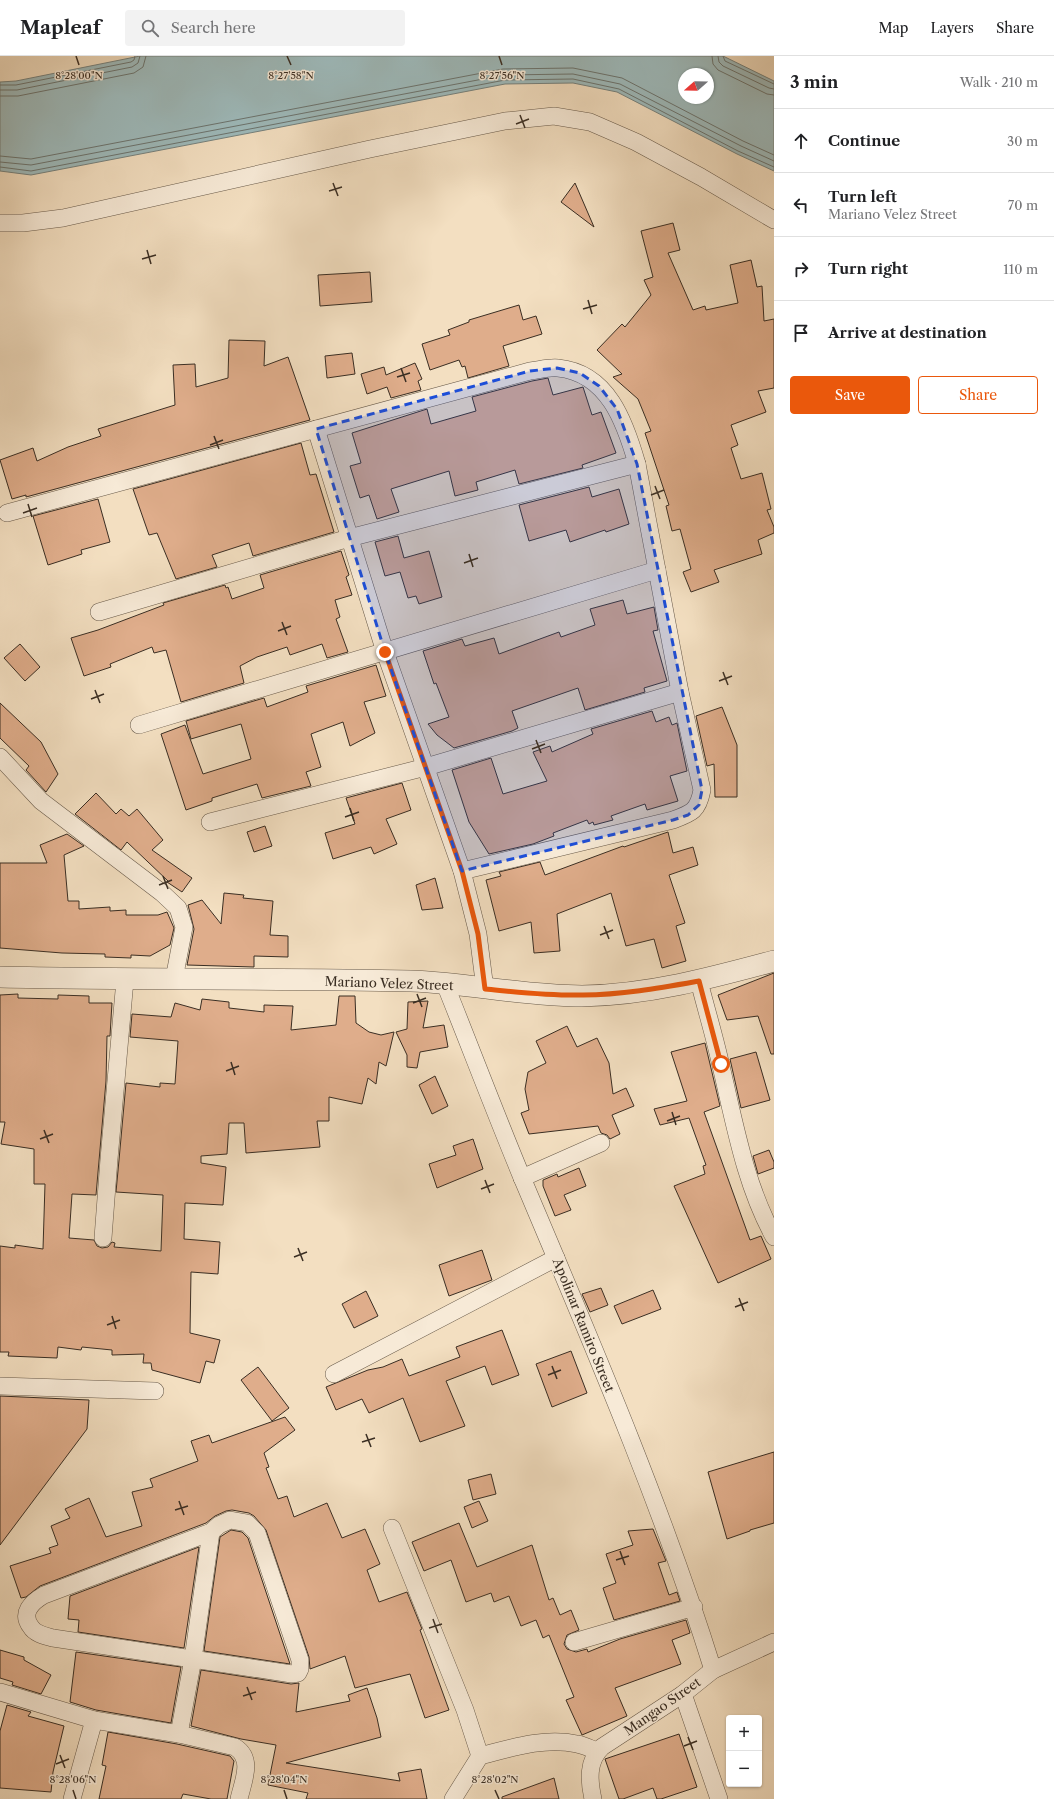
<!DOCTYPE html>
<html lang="en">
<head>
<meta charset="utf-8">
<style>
  :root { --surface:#fff; --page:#f2f2f2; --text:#202124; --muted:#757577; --line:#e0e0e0; --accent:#ea580c }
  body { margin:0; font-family:"Libre Caslon Text",serif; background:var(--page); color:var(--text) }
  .controls { position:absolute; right:12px; bottom:12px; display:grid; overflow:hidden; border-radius:4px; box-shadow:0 1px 3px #0004 }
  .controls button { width:36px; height:36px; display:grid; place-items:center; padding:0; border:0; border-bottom:1px solid var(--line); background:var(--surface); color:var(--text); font:20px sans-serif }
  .compass { position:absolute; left:678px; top:12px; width:36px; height:36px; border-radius:50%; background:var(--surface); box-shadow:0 1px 3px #0004; rotate:250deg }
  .stop { position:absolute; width:12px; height:12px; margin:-9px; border:3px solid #ea580c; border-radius:50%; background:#fff }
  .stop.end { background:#ea580c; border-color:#fff; box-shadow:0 1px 4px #0008 }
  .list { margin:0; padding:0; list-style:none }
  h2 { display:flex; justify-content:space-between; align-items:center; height:52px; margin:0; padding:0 16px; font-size:17px }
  h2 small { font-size:13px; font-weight:400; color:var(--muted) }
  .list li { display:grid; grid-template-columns:26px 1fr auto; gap:12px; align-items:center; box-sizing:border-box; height:64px; padding:0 16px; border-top:1px solid var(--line) }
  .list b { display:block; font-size:15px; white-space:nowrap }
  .list p { margin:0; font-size:13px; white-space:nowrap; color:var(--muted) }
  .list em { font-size:13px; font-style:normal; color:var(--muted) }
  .actions { display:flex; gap:8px; padding:12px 16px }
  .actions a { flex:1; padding:9px 0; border:1px solid var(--accent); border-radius:4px; text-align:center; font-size:14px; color:var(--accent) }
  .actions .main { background:var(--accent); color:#fff }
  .icon { flex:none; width:22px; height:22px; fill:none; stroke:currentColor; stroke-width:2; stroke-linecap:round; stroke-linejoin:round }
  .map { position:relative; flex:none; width:774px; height:1743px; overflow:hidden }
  header { display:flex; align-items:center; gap:24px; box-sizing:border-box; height:56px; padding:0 20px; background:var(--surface); border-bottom:1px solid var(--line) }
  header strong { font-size:19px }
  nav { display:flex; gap:22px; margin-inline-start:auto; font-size:14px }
  .search { width:280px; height:36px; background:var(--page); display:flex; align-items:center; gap:10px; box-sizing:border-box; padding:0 14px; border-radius:4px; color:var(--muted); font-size:15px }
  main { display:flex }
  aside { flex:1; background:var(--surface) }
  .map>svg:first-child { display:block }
  .water { fill:#9ebabb; stroke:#76827e; fill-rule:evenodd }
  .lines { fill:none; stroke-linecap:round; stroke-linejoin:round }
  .shore { stroke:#6c746f; stroke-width:1 }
  .building { fill:#dfad8b; stroke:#3a2e23 }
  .minor-casing { stroke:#685a4a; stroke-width:18 }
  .tertiary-casing { stroke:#685a4a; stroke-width:22 }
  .minor { stroke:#f7ead7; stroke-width:17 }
  .tertiary { stroke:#f7ead7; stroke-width:21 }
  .route { stroke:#ea580c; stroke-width:5 }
  .marked { fill:#1d4ed8; fill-opacity:0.2; stroke:#1d4ed8; stroke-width:3; stroke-dasharray:8 5; stroke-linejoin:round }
  .ticks { fill:none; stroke:#3a2e23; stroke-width:1.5 }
  .labels { text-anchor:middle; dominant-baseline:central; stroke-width:3; stroke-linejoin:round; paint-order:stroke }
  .street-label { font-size:13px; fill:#3a2e23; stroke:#f7ead7 }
  .ticks-label { font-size:10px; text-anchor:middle; fill:#3a2e23; stroke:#f7ead7; stroke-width:3; stroke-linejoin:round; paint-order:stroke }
</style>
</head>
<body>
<header>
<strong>Mapleaf</strong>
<div class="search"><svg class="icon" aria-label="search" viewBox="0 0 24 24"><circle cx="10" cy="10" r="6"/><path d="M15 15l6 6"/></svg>Search here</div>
<nav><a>Map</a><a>Layers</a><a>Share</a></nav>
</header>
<main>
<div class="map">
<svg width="774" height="1743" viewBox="0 0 774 1743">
  <rect width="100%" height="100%" fill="#f3dfc1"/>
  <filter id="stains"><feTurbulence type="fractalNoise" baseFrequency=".005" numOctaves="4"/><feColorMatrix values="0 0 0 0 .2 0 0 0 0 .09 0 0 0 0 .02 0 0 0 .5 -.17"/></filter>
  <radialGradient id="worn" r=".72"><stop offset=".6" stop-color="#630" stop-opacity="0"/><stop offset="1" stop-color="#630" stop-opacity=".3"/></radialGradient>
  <path class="water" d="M140,0H723L774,25V115L737,98L617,36L573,27L505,28L31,119L0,115V26L16,25ZM684,18H708V42H684Z"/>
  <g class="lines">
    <g class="shore">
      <polyline points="712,0 713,8 718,14 767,38 774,39"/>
      <polyline points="718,0 719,6 723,10 769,32 774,33"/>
      <polyline points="723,0 725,5 774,28"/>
      <polyline points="0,29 16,29 131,6 134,4 135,0"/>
      <polyline points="0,34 17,34 132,11 138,7 140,0"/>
      <polyline points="0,40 18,40 134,17 143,11 146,0"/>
      <polyline points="0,100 31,103 503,13 573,12 622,22 743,85 774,99"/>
      <polyline points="0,106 31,109 504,19 573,18 620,28 741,90 774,105"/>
      <polyline points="0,111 31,115 505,24 573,23 619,33 738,95 774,111"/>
    </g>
  </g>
  <g class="building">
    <polygon points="575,127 594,171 561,146"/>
    <polygon points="673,167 680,194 668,197 693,254 705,250 706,254 738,247 730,209 751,204 757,231 762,230 764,265 774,263 774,332 758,335 766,356 731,369 738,389 731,392 741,423 762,417 771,453 767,454 774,471 774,477 758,484 762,498 714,514 719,526 691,536 683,516 691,513 680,473 672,475 666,450 669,449 645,377 651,375 638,343 613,321 622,318 597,294 622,268 625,271 651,239 644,224 653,221 641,175"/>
    <polygon points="370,216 372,246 320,250 318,219"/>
    <polygon points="519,249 523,264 536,260 542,278 503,290 509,310 468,322 465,310 462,311 459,304 430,314 422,288 450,279 448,274 469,266 469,264"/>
    <polygon points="229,284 265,285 264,310 288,301 310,364 26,441 26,439 12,443 0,404 33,392 37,405 68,391 101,380 98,373 175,349 173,309 195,308 196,331 228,322"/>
    <polygon points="352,297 355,318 327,322 325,300"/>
    <polygon points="415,307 422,323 418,325 421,334 391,342 387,331 367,338 361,318 384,311 386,319"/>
    <polygon points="548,322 553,339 583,331 592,359 601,356 616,397 582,409 583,412 519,428 515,414 476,426 478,434 455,440 449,415 391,433 399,456 377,463 369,439 360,442 350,410 361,407 352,377 427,353 431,368 476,355 472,341 532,325"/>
    <polygon points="301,387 310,419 316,418 334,476 253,500 249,487 212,499 217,511 176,523 157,477 149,479 133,433"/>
    <polygon points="589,431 592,441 619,433 629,468 606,476 605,474 570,486 566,474 529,485 519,449"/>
    <polygon points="98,443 110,486 81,494 82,498 48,509 33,460"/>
    <polygon points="398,480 404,502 429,495 442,541 419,548 416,540 408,542 400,516 385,520 375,486"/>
    <polygon points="341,495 349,519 346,521 352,539 335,544 340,561 336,563 348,596 327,602 322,588 290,599 287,591 257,601 240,610 244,627 181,646 166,594 154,597 152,591 110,608 111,611 84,620 71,582 98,574 164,549 163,547 225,529 226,532 228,531 232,543 264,532 260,519"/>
    <polygon points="623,544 627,558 654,551 658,574 653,575 667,625 644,632 645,636 585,654 578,632 512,655 518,672 512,675 454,692 437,679 428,668 449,661 436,627 434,628 423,595 462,583 465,590 494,582 499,598 559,576 561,581 595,569 590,553"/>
    <polygon points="20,588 40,611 25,625 4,602"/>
    <polygon points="376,609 386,640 364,646 375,677 350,690 343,666 311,678 321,711 306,716 311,730 262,742 257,728 212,742 212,745 186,754 161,678 185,669 203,718 251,703 241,668 191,683 186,665 264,642 267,651 308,636 306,630"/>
    <polygon points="0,647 41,686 58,718 46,736 26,714 29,710 0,682"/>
    <polygon points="722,651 737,689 737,741 715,741 714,708 707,710 696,660"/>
    <polygon points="652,655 656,666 669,661 672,669 677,667 687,715 670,720 678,745 647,754 645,748 611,760 613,764 594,769 593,766 589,768 587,764 553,777 554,780 533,788 489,798 469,766 452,714 491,702 503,738 547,725 533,696 550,690 552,696 593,678 591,673"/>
    <polygon points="402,727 411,754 386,763 397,788 374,798 371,791 333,803 325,777 355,768 346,742"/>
    <polygon points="96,737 116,758 121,753 129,760 137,753 163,784 152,794 192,822 182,836 167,826 168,825 127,786 121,794 75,758"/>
    <polygon points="265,770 272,790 254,796 247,776"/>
    <polygon points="668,776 673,797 693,791 698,809 669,819 685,867 676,870 686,905 662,912 654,883 626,890 611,837 557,858 560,895 534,897 531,866 499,875 486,824 501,820 499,816 540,806 545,819 623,790 624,791"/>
    <polygon points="67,778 84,790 64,799 68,845 79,845 79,853 110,851 110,855 126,854 126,859 158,859 167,856 174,872 170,889 150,900 131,899 131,902 105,901 105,898 62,897 0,892 0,807 47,807 40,789"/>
    <polygon points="435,822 443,852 422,854 416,829"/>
    <polygon points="224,837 244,839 243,842 273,845 270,879 288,880 288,901 254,900 254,911 187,909 194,873 188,849 202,844 221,868"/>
    <polygon points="774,917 774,998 771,998 758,960 727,964 718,939"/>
    <polygon points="18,938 18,942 58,943 58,939 89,940 89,947 112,947 110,980 107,980 106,1025 96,1139 72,1138 69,1182 94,1184 97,1190 102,1192 108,1191 112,1186 115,1187 114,1191 161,1195 163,1139 116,1136 119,1104 126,1027 160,1031 160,1027 175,1028 178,985 130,981 132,958 171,961 175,947 200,954 202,943 229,946 229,952 264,956 264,949 293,950 291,974 336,969 339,940 355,940 356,967 369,976 381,979 394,976 386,1010 379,1006 376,1028 368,1022 362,1048 329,1041 329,1065 317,1065 320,1091 246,1097 244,1067 229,1067 227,1098 201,1100 201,1107 226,1111 223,1149 185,1147 184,1183 220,1186 218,1218 191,1216 190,1277 220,1284 214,1307 206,1305 200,1327 152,1314 151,1307 143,1307 144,1298 112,1299 112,1294 82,1291 81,1294 58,1291 57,1302 8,1300 9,1296 0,1296 0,1190 15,1192 15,1189 43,1193 45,1128 34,1128 34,1093 1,1088 5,1066 0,1066 0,939"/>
    <polygon points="428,945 423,972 444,969 448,991 420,996 417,1012 407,1011 407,999 396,976 407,973 408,946"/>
    <polygon points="567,970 577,991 597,982 609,1007 613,1038 626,1032 634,1050 612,1059 620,1078 610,1083 607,1079 601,1077 598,1070 529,1078 521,1057 529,1054 525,1033 528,1016 546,1007 536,985"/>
    <polygon points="705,987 720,1050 704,1056 750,1184 761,1180 771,1203 718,1227 674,1130 705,1118 703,1110 706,1109 689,1062 660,1069 654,1053 687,1045 671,996"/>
    <polygon points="756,996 770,1044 741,1052 730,1003"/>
    <polygon points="435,1020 448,1050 432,1058 419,1029"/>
    <polygon points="473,1083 483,1113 437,1132 429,1108 456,1099 453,1090"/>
    <polygon points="769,1094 774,1106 774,1112 758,1118 753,1100"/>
    <polygon points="579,1112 586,1130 564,1139 571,1154 555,1160 543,1130 543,1124 557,1118 558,1121"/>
    <polygon points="482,1194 492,1224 449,1240 439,1209"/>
    <polygon points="601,1232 608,1249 590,1256 582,1238"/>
    <polygon points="653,1234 661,1253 622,1268 614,1250"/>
    <polygon points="366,1235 378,1260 354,1272 342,1248"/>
    <polygon points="502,1274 519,1319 492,1329 485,1310 446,1325 465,1370 420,1386 403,1342 369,1357 362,1343 336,1354 326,1331 368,1314 383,1311 402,1303 409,1320 460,1301 456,1291"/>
    <polygon points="571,1295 587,1337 552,1351 536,1308"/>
    <polygon points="258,1311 289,1352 272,1365 241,1324"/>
    <polygon points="0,1340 89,1344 87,1373 0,1489"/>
    <polygon points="285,1361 295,1374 264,1397 269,1411 266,1412 278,1443 287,1440 294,1461 327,1447 342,1482 365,1473 380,1508 367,1514 379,1546 407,1536 422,1573 420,1574 449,1654 425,1662 410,1618 355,1632 345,1600 310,1613 309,1601 266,1474 254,1460 249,1457 232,1454 226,1455 215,1460 206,1467 40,1530 26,1541 21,1542 10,1510 51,1497 49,1492 58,1489 51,1470 70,1462 65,1453 89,1442 106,1481 142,1470 132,1436 153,1431 150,1423 198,1405 191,1385 209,1379 212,1387"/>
    <polygon points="774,1396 774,1467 750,1474 750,1475 727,1483 708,1416"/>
    <polygon points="491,1418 496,1438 473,1444 468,1424"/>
    <polygon points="479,1445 488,1465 472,1472 464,1451"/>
    <polygon points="459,1467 477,1511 532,1489 549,1544 553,1542 560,1559 571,1554 579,1574 567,1579 564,1588 567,1593 576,1596 587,1593 588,1596 620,1583 686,1564 690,1577 672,1584 681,1608 615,1632 627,1660 582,1679 566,1644 574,1641 549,1579 543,1582 536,1564 521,1570 509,1540 494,1546 491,1537 466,1546 451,1504 424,1515 412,1486"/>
    <polygon points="653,1473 666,1505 658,1507 669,1539 677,1536 680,1545 614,1564 603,1532 616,1527 606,1498 633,1489 628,1475"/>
    <polygon points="231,1474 242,1476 248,1482 290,1608 204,1595 220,1481"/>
    <polygon points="199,1491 184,1592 78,1576 79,1564 68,1563 70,1540"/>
    <polygon points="0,1594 24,1601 24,1604 51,1619 41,1638 12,1629 13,1626 0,1622"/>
    <polygon points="76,1596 181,1611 171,1667 96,1654 70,1646"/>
    <polygon points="201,1614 291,1628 299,1627 296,1656 350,1645 348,1639 367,1632 377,1662 381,1681 286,1707 400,1725 398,1717 421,1713 427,1743 306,1743 308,1737 268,1729 276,1689 241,1683 191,1670"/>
    <polygon points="7,1649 31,1656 28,1660 64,1670 53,1716 51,1736 0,1732 0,1675"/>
    <polygon points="108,1676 177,1688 230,1700 234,1705 227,1743 211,1743 183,1738 181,1743 99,1743 106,1710 102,1709"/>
    <polygon points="679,1678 697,1731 661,1743 657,1743 653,1732 623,1743 619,1743 605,1703"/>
    <polygon points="554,1722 559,1743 502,1743 502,1741"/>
  </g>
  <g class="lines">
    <g class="minor-casing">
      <g id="minor">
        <polyline points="0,167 23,167 63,162 370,93 505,65 554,60 590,66 636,86 701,121 774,164"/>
        <polyline points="316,373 385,596 462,815 478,878 485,933"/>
        <path d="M7,457L530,315C539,314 549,311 558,312C608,317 625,366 637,408L680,636L702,734C698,755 692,757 673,764L462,815"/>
        <polyline points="99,556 349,482 637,408"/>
        <polyline points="139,669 657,514"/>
        <polyline points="0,701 41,745 162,837 178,852 184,871 174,923"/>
        <polyline points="210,766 426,711 680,636"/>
        <path d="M699,925C706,953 715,982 721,1010C735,1069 745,1128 774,1181"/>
        <path d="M445,928C471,993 496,1059 523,1124C591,1285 661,1447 713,1614"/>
        <polyline points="522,1122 601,1087"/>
        <polyline points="103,1182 109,1103 125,924"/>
        <polyline points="334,1318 556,1202"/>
        <polyline points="0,1330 155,1335"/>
        <path d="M230,1464L247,1467L257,1477L300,1604V1613L298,1617L292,1618L53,1582C46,1580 35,1578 31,1571C20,1557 32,1546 44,1539L211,1476L219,1469Z"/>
        <polyline points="392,1472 465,1654 480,1700"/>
        <polyline points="574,1586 694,1551"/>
        <path d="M0,1636L94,1664L179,1678L235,1691C254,1703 243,1725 239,1743"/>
        <polyline points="683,1638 719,1743"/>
        <polyline points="179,1678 193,1603 211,1476"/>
        <polyline points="72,1743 94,1664"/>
        <path d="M453,1743L480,1700C511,1692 544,1681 577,1688C584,1689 591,1693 597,1695"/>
        <path d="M593,1743C589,1725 587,1705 602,1691L683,1638L713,1614L774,1586"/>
      </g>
    </g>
    <g class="tertiary-casing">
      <path id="tertiary" d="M0,921C137,924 274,922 411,925C468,927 524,940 582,940C648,939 711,922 774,905"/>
    </g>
    <use href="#minor" class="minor"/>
    <use href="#tertiary" class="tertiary"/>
  </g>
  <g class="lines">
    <path class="route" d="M385,596L462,815L478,878L485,933C517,936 550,940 583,939C622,939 660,932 699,925L721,1008"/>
  </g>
  <path class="marked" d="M557,312L580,317L599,330L617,353L637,408L702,734L699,749L688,759L673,764L462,815L385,596L316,373L530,315Z"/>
  <path class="ticks" d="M76,0L79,9M287,0L291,9M499,0L502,9M520,59L525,72M516,68L529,63M333,127L338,140M329,135L342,131M147,194L151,208M142,203L156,199M588,244L592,258M583,253L597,249M401,312L406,326M397,321L410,317M214,380L219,393M210,389L223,384M655,430L660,443M651,439L664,434M28,448L32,461M23,457L37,452M469,498L473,511M464,507L478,502M282,566L287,579M278,575L291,570M723,616L728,629M719,625L732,620M95,634L100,647M91,643L104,638M536,684L541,697M532,693L545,688M350,752L354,765M345,761L359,756M163,820L168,833M159,829L172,824M604,870L609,883M600,879L613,874M417,938L422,951M413,947L426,942M231,1006L235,1019M226,1015L239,1010M672,1056L676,1069M667,1065L680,1060M44,1074L49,1087M40,1083L53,1078M485,1124L490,1137M481,1133L494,1128M298,1192L303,1205M294,1201L307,1196M739,1242L744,1255M735,1251L748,1246M112,1260L116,1273M107,1269L120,1264M552,1310L557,1323M548,1319L561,1314M366,1378L371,1391M362,1386L375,1382M179,1445L184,1459M175,1454L188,1450M620,1495L625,1509M616,1504L629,1500M433,1563L438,1577M429,1572L442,1568M247,1631L252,1644M243,1640L256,1636M688,1681L693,1694M684,1690L697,1685M60,1699L65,1712M56,1708L69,1703M73,1734L76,1743M284,1734L287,1743M495,1734L499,1743"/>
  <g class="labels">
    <g class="street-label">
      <text transform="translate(389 927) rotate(2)">Mariano Velez Street</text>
      <text transform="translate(584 1269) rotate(68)">Apolinar Ramiro Street</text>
      <text transform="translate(662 1650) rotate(-35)">Mangao Street</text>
    </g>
  </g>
  <g class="ticks-label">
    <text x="79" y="23">8°28'00"N</text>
    <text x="291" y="23">8°27'58"N</text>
    <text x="502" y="23">8°27'56"N</text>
    <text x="73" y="1727">8°28'06"N</text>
    <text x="284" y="1727">8°28'04"N</text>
    <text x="495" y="1727">8°28'02"N</text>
  </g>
  <rect width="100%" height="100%" filter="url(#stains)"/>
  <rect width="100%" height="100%" fill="url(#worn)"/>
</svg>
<div class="controls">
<button>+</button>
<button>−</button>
</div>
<svg class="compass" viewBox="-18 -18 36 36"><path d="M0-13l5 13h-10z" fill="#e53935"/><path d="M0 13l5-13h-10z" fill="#757577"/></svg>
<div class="stop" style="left:721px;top:1008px"></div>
<div class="stop end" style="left:385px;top:596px"></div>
</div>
<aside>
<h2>3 min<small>Walk · 210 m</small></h2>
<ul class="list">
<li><svg class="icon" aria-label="ahead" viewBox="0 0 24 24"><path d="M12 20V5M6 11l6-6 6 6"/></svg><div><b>Continue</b></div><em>30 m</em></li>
<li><svg class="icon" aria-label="left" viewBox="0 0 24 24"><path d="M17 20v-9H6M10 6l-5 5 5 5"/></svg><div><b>Turn left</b><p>Mariano Velez Street</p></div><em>70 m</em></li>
<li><svg class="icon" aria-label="right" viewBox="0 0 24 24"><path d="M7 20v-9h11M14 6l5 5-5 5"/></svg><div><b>Turn right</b></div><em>110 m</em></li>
<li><svg class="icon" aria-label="arrive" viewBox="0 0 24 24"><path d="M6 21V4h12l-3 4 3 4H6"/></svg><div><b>Arrive at destination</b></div></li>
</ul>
<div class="actions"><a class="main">Save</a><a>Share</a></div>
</aside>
</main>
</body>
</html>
